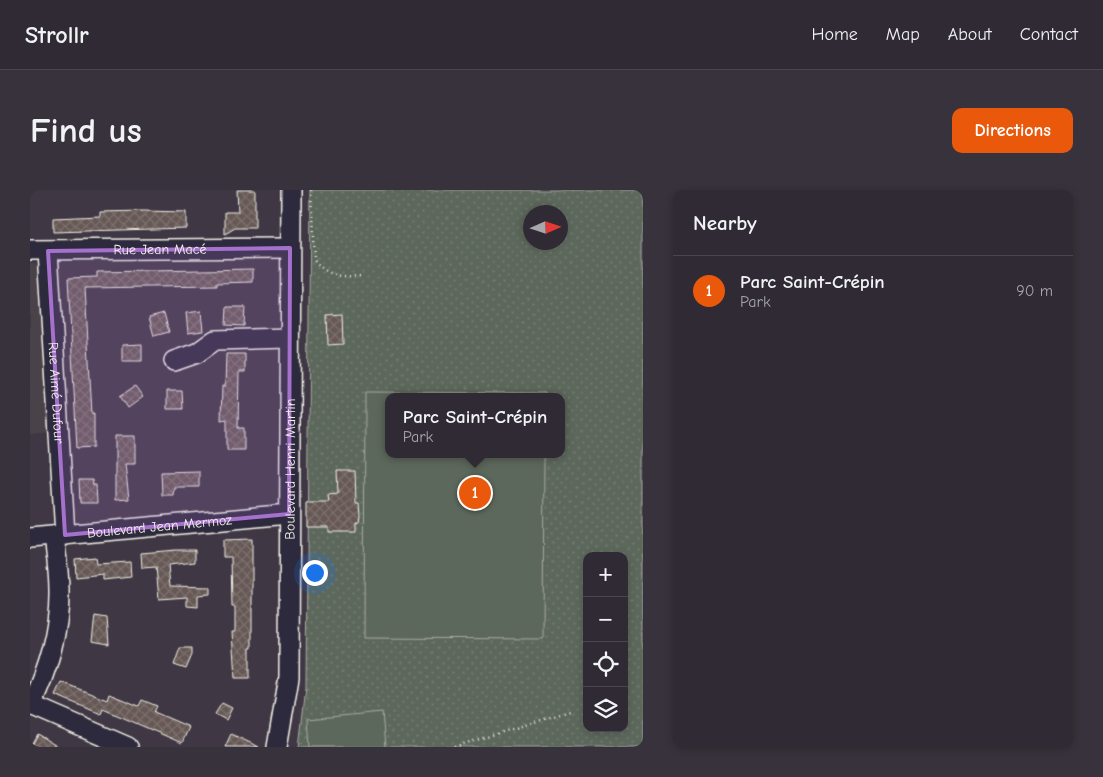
<!DOCTYPE html>
<html lang="en">
<head>
<meta charset="utf-8">
<style>
  :root { --surface:#2f2a33; --page:#37323b; --text:#f1f3f6; --muted:#a7a7ac; --line:#4a464e; --accent:#ea580c }
  body { margin:0; font-family:"Comic Neue",sans-serif; background:var(--page); color:var(--text) }
  .controls { position:absolute; right:15px; bottom:15px; display:grid; overflow:hidden; border-radius:10px; box-shadow:0 2px 8px #0003 }
  .controls button { width:45px; height:45px; display:grid; place-items:center; padding:0; border:0; border-bottom:1px solid var(--line); background:var(--surface); color:var(--text); font:25px sans-serif }
  .compass { position:absolute; left:493px; top:15px; width:45px; height:45px; border-radius:50%; background:var(--surface); box-shadow:0 2px 8px #0003; rotate:87deg }
  .you { position:absolute; left:284px; top:382px; width:18px; height:18px; margin:-12px; border:4px solid #fff; border-radius:50%; background:#1a73e8; box-shadow:0 0 0 8px #1a73e833 }
  .badge { display:grid; place-items:center; width:32px; height:32px; border-radius:50%; background:var(--accent); color:#fff; font-size:16px; font-weight:700 }
  .pin { position:absolute; translate:-50% -50%; border:2px solid #fff; box-shadow:0 1px 5px #0006 }
  .popup { position:absolute; left:355px; top:203px; width:180px; height:65px; box-sizing:border-box; display:grid; place-content:center; border-radius:10px; background:var(--surface); filter:drop-shadow(0 1px 4px #0005); font-size:16px; white-space:nowrap; color:var(--muted) }
  .popup b { font-size:19px; color:var(--text) }
  .popup::after { content:''; position:absolute; left:50%; top:100%; margin-left:-10px; border:10px solid transparent; border-top-color:var(--surface) }
  .list { margin:0; padding:0; list-style:none }
  h2 { display:flex; justify-content:space-between; align-items:center; height:65px; margin:0; padding:0 20px; font-size:21px }
  h2 small { font-size:16px; font-weight:400; color:var(--muted) }
  .list li { display:grid; grid-template-columns:32px 1fr auto; gap:15px; align-items:center; box-sizing:border-box; height:70px; padding:0 20px; border-top:1px solid var(--line) }
  .list b { display:block; font-size:19px; white-space:nowrap }
  .list p { margin:0; font-size:16px; white-space:nowrap; color:var(--muted) }
  .list em { font-size:16px; font-style:normal; color:var(--muted) }
  .icon { flex:none; width:28px; height:28px; fill:none; stroke:currentColor; stroke-width:2; stroke-linecap:round; stroke-linejoin:round }
  .map { position:relative; flex:none; width:613px; height:557px; overflow:hidden; border-radius:10px }
  header { display:flex; align-items:center; gap:30px; box-sizing:border-box; height:70px; padding:0 25px; background:var(--surface); border-bottom:1px solid var(--line) }
  header strong { font-size:24px }
  nav { display:flex; gap:28px; margin-inline-start:auto; font-size:18px }
  .intro { display:flex; align-items:center; justify-content:space-between; box-sizing:border-box; height:120px; padding:0 30px }
  h1 { margin:0; font-size:35px }
  .button { padding:12px 22px; border-radius:10px; background:var(--accent); color:#fff; font-size:18px; font-weight:700 }
  main { display:flex; gap:30px; padding:0 30px }
  aside { flex:1; background:var(--surface); border-radius:10px; box-shadow:0 2px 8px #0003 }
  .map>svg:first-child { display:block }
  .built { fill:#4a4249 }
  .park { fill:url(#park-dots); stroke:#a8aca2; fill-rule:evenodd }
  .garden { fill:#5d675b; stroke:#a8aca2 }
  .building { fill:url(#building-cross-hatch); stroke:#f4f1e8 }
  .lines { fill:none; stroke-linecap:round; stroke-linejoin:round }
  .minor-casing { stroke:#f4f1e8; stroke-width:22 }
  .path { stroke:#f4f1e8; stroke-width:2.5; stroke-dasharray:1 4; stroke-linecap:butt }
  .minor { stroke:#2f2a3d; stroke-width:19 }
  .marked { fill:#a571cd; fill-opacity:0.2; stroke:#a571cd; stroke-width:4; stroke-linejoin:round }
  .labels { text-anchor:middle; dominant-baseline:central; stroke-width:5; stroke-linejoin:round; paint-order:stroke }
  .street-label { font-size:14px; fill:#f4f1e8; stroke:#2f2a3d }
</style>
</head>
<body>
<header>
<strong>Strollr</strong>
<nav><a>Home</a><a>Map</a><a>About</a><a>Contact</a></nav>
</header>
<div class="intro"><h1>Find us</h1><a class="button">Directions</a></div>
<main>
<div class="map">
<svg width="613" height="557" viewBox="0 0 613 557">
  <defs>
    <pattern id="park-dots" width="8" height="8" patternUnits="userSpaceOnUse" patternTransform="scale(1.25)"><rect width="8" height="8" fill="#5d675b"/><path d="M2 2h.1M6 6h.1" fill="none" stroke="#757d73" stroke-width="1.8" stroke-linecap="round"/></pattern>
    <pattern id="building-cross-hatch" width="8" height="8" patternUnits="userSpaceOnUse" patternTransform="scale(1.25)"><rect width="8" height="8" fill="#655854"/><path d="M0 0l8 8M0 8l8-8" fill="none" stroke="#7c706d"/></pattern>
  </defs>
  <rect width="100%" height="100%" fill="#3f3844"/>
  <filter id="ink" filterUnits="userSpaceOnUse"><feTurbulence type="fractalNoise" baseFrequency=".02" numOctaves="2"/><feDisplacementMap in="SourceGraphic" scale="10" xChannelSelector="R" yChannelSelector="G"/><feConvolveMatrix kernelMatrix="1 2 1 2 8 2 1 2 1" color-interpolation-filters="sRGB"/></filter>
  <g filter="url(#ink)">
    <polygon class="built" points="0,72 11,78 20,243 0,245"/>
    <path class="park" d="M280,0H613V557H269L276,496ZM500,22H530V52H500ZM359,207H531V264H359ZM557,366H594V538H557Z"/>
    <g class="garden">
      <polygon points="335,202 515,203 515,207 359,207 359,264 514,264 513,449 334,448"/>
      <polygon points="352,522 355,557 280,557 278,529"/>
    </g>
    <g class="building">
      <polygon points="207,0 225,0 225,38 205,38 195,44 195,22 208,22"/>
      <polygon points="113,21 156,22 156,38 23,42 23,28 70,26 70,22"/>
      <polygon points="223,79 223,92 187,93 187,96 55,98 62,224 64,223 64,257 47,258 38,88 67,87 67,82"/>
      <polygon points="197,117 215,117 214,136 196,135"/>
      <polygon points="171,121 173,141 158,143 156,123"/>
      <polygon points="134,123 139,142 124,146 119,127"/>
      <polygon points="312,124 313,154 298,155 297,125"/>
      <polygon points="112,154 112,171 92,171 92,155"/>
      <polygon points="196,164 215,164 215,182 209,182 208,238 214,238 214,260 197,260 197,229 191,230 192,196 195,197"/>
      <polygon points="105,196 113,207 98,218 90,206"/>
      <polygon points="137,201 152,201 153,219 137,219"/>
      <polygon points="85,246 105,246 105,274 95,274 99,309 85,310"/>
      <polygon points="169,281 169,297 144,297 143,305 132,305 131,282"/>
      <polygon points="307,281 325,281 326,313 329,313 330,326 329,332 326,333 326,342 299,342 299,337 276,337 276,312 299,312 298,305 308,304"/>
      <polygon points="49,290 62,290 63,295 66,295 67,313 50,313"/>
      <polygon points="222,349 222,458 220,458 220,488 205,488 202,442 205,442 205,417 202,417 201,367 193,367 193,350"/>
      <polygon points="146,360 165,360 165,372 138,375 140,396 180,397 180,404 168,405 168,417 157,416 157,407 129,409 126,377 112,378 111,363"/>
      <polygon points="65,367 66,374 100,372 101,387 73,390 73,384 46,387 45,369"/>
      <polygon points="65,426 77,428 79,454 62,451"/>
      <polygon points="150,458 162,458 162,465 156,479 144,475"/>
      <polygon points="31,492 77,510 79,504 109,516 112,510 127,516 124,522 159,537 152,553 73,519 71,524 25,505"/>
      <polygon points="192,513 202,518 196,530 185,524"/>
      <polygon points="7,544 28,557 0,557"/>
      <polygon points="201,544 229,557 195,557"/>
    </g>
    <g class="lines">
      <g class="minor-casing">
        <g id="minor">
          <path id="s1" d="M0,60L260,58"/>
          <path id="s2" d="M18,61L35,345"/>
          <polyline points="144,171 167,163 185,150 260,148"/>
          <path id="s3" d="M0,348L259,324"/>
          <polyline points="1,515 98,557"/>
          <path d="M0,516C17,482 30,439 29,400C29,382 26,364 24,346"/>
          <path id="s4" d="M247,557L259,487L261,0"/>
        </g>
      </g>
      <g class="path">
        <path d="M281,0L284,69C296,87 312,87 332,86"/>
        <polyline points="424,557 540,521"/>
      </g>
      <use href="#minor" class="minor"/>
    </g>
  </g>
  <path class="marked" d="M260,58L259,324L35,345L18,61Z"/>
  <g class="labels">
    <g class="street-label">
      <text stroke="none"><textPath href="#s1" startOffset="130">Rue Jean Macé</textPath></text>
      <text stroke="none"><textPath href="#s2" startOffset="142">Rue Aimé Dufour</textPath></text>
      <text stroke="none"><textPath href="#s4" startOffset="279">Boulevard Henri Martin</textPath></text>
      <text stroke="none"><textPath href="#s3" startOffset="130">Boulevard Jean Mermoz</textPath></text>
    </g>
  </g>
</svg>
<div class="controls">
<button>+</button>
<button>−</button>
<button><svg class="icon" aria-label="locate" viewBox="0 0 24 24"><circle cx="12" cy="12" r="6"/><path d="M12 2v4M12 18v4M2 12h4M18 12h4"/></svg></button>
<button><svg class="icon" aria-label="layers" viewBox="0 0 24 24"><path d="M12 4l9 5-9 5-9-5zM3 14l9 5 9-5"/></svg></button>
</div>
<svg class="compass" viewBox="-18 -18 36 36"><path d="M0-13l5 13h-10z" fill="#e53935"/><path d="M0 13l5-13h-10z" fill="#a7a7ac"/></svg>
<div class="you"></div>
<div class="pin badge" style="left:445px;top:303px">1</div>
<div class="popup"><b>Parc Saint-Crépin</b>Park</div>
</div>
<aside>
<h2>Nearby<small></small></h2>
<ul class="list">
<li><span class="badge">1</span><div><b>Parc Saint-Crépin</b><p>Park</p></div><em>90 m</em></li>
</ul>
</aside>
</main>
</body>
</html>
